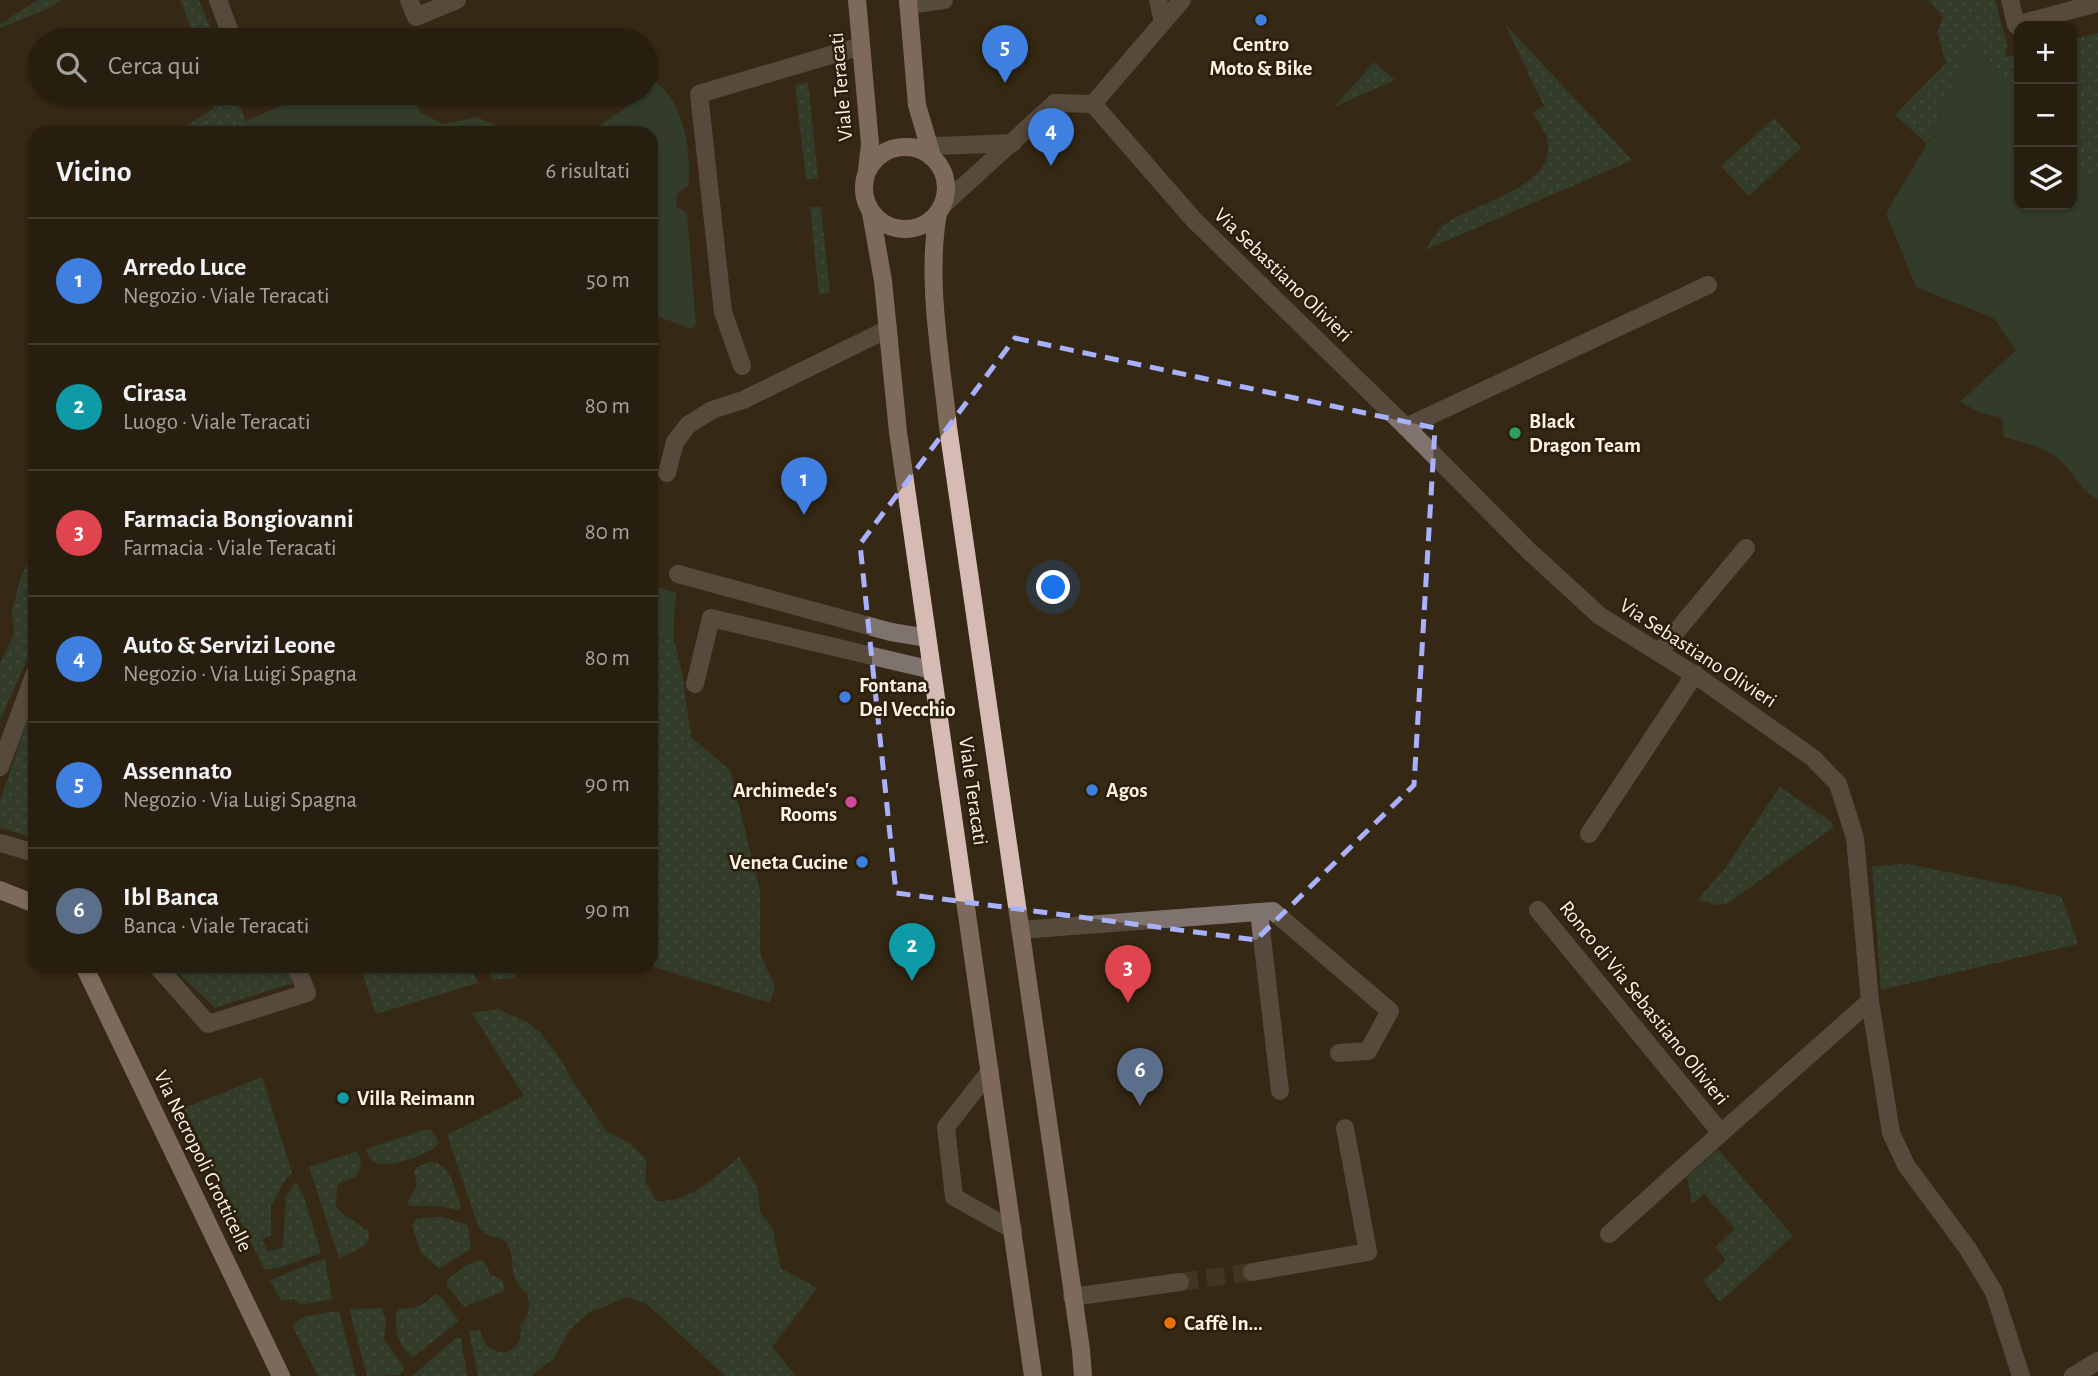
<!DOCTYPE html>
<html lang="it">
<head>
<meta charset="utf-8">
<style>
  :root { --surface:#281e0f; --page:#302718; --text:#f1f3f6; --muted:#a5a29e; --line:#443c2f; --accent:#0b8043 }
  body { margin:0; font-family:"Alegreya Sans",sans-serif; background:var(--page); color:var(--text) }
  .controls { position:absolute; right:21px; top:21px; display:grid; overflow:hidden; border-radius:14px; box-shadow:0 2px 5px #0004 }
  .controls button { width:63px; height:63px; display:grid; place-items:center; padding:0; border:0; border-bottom:2px solid var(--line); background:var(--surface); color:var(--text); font:35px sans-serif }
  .you { position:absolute; left:1054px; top:588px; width:24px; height:24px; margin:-18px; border:5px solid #fff; border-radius:50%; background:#1a73e8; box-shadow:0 0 0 10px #1a73e833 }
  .badge { display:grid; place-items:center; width:46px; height:46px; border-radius:50%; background:var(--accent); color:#fff; font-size:23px; font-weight:700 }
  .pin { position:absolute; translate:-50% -58px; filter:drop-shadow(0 2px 4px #0008) }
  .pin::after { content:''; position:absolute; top:37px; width:24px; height:21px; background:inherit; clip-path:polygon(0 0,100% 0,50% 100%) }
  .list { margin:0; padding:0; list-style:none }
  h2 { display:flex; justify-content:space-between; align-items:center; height:91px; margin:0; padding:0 28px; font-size:30px }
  h2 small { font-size:23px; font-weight:400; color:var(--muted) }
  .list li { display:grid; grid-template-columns:46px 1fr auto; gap:21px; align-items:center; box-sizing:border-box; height:126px; padding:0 28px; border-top:2px solid var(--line) }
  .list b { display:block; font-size:26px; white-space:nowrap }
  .list p { margin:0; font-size:23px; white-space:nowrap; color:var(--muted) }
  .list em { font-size:23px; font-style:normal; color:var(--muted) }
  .icon { flex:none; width:38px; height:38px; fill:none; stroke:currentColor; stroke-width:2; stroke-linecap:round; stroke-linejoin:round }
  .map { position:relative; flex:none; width:2098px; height:1376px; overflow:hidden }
  .search { position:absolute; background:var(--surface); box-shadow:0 2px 5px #0004; left:28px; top:28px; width:630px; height:77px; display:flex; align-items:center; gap:18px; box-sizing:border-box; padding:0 24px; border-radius:38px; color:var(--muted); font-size:26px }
  .panel { position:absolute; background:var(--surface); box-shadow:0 2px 5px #0004; left:28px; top:126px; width:630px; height:847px; border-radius:21px }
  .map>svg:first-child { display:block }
  .green { fill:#2f5544 }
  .garden { fill:url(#garden-dots) }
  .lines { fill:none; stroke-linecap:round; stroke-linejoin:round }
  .minor-tunnel { stroke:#534634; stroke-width:18; stroke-dasharray:18 9; stroke-linecap:butt }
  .minor { stroke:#7f736f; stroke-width:18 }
  .major { stroke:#d5bbb3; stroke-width:18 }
  .marked { fill:none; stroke:#a9b0fc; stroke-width:5; stroke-dasharray:14 9; stroke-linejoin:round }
  .shop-dot { fill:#3f7fe0; stroke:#2b1e0b; stroke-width:2.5 }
  .leisure-dot { fill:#2e9e5b; stroke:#2b1e0b; stroke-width:2.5 }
  .hotel-dot { fill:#d1479c; stroke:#2b1e0b; stroke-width:2.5 }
  .culture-dot { fill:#0f9aa8; stroke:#2b1e0b; stroke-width:2.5 }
  .food-dot { fill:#e8710a; stroke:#2b1e0b; stroke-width:2.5 }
  .labels { text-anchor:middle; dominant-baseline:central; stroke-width:5; stroke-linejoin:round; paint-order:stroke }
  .poi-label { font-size:21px; font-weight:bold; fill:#fbf3e6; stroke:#2b1e0b; text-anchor:start }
  .street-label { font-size:21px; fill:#fbf3e6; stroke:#2b1e0b }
</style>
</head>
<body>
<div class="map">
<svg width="2098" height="1376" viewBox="0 0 2098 1376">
  <defs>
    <pattern id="garden-dots" width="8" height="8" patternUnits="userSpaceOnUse" patternTransform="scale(1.75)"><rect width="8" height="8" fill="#2f5544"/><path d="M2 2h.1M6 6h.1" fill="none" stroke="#4e6e5f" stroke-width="1.8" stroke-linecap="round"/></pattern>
  </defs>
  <rect width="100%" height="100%" fill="#352814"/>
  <g class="green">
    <path d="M1975,30L1979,47L2019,99V205H2072V170L2077,177L2098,175V499C2080,491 2074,473 2060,460C2045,447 2023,442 2004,437L2002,418L1981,413L1960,402L2016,350L1993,318L1916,287L1886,213L1927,144Z"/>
    <path d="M646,78C682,88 693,154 688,186L677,194L676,206L687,213L696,324L692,329L651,314V133H589L638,99L641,93H646Z"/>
    <polygon points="312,93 407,93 421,113 444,124 477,117 514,133 250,133 246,121"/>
    <polygon points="651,586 676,592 673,636 651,629"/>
  </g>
  <g class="garden">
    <polygon points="38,0 62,0 41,12 0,28 0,24"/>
    <polygon points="180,0 199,0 215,40 196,40"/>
    <polygon points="1928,0 1995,0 2007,44 2005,57 2019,54 2019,99 1979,47 1975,31 1927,144 1895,115 1946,63 1937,32 1943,17"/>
    <path d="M1505,24L1632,160L1425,250C1431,242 1437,230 1445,224C1473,203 1564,186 1546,136C1544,128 1537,120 1532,113L1544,106Z"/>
    <polygon points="2098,33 2098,175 2077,177 2072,170 2072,40"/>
    <polygon points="1374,62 1395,80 1334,107"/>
    <polygon points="808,82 818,178 806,179 795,85"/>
    <polygon points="213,93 235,93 250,133 180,133 183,128 213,109"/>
    <polygon points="1774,118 1801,148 1749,196 1721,166"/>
    <polygon points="810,207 821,207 830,292 819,295"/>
    <polygon points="35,549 35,649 27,660 0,720 0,663 14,635 12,610 22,574"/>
    <polygon points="651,629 673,636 682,672 691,737 730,770 760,891 760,953 775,987 770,1003 651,966"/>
    <polygon points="35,697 35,838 0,828 0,801"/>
    <polygon points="1780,787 1829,820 1834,827 1727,904 1716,905 1698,900 1725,868"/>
    <polygon points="1909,864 2061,896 2078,944 1881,990 1872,866"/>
    <polygon points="171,966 287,966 293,983 215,1008"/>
    <polygon points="360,966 472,966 478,983 376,1014"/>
    <polygon points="488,966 520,966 514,978 492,980"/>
    <path d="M498,1009L527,1022L541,1033L563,1063L572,1080L607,1132L630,1143L647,1160L645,1180L656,1201C690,1203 714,1177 739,1157L758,1188L760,1211L772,1228L781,1268L817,1288L772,1347L796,1376H725L647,1304L626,1297L589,1313L570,1330L553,1359L531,1376H478L469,1331L480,1330C486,1363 526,1357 520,1325C530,1315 530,1307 527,1293C505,1279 518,1262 507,1244C501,1236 495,1238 487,1235C484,1234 482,1230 479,1228L447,1135L524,1096L472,1013Z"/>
    <polygon points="262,1077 292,1172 286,1179 271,1206 271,1235 262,1240 268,1252 283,1247 286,1196 296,1181 304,1197 321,1253 282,1267 265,1270 184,1108"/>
    <path d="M423,1130H430L435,1135L439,1143C432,1154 387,1169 375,1163C370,1160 368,1154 366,1149Z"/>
    <polygon points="1718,1149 1793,1236 1720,1302 1703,1281 1726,1260 1715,1247 1735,1229 1704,1194 1692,1204 1687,1177"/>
    <polygon points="358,1151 361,1167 357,1176 342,1182 337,1186 336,1206 342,1213 368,1231 369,1240 364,1246 339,1259 309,1167"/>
    <path d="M430,1162C452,1163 454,1189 461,1207L458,1210L438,1206H409L408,1201L417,1186L414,1172L417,1167Z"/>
    <polygon points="441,1217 468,1225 471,1248 439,1269 421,1253 412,1225 417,1218"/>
    <polygon points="325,1258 332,1299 302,1305 293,1299 281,1301 270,1280"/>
    <polygon points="480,1260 485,1262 491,1275 503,1280 505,1291 464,1307 447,1285 447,1280 465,1266"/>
    <path d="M435,1294L440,1296L459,1321L413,1357C396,1345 396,1332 396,1312L400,1308C415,1310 425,1305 435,1294Z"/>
    <polygon points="381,1308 386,1317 384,1340 404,1368 400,1375 367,1376 349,1309"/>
    <polygon points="339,1311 356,1376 318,1376 292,1325 305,1316"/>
    <polygon points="456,1338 461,1338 467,1376 412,1376"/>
  </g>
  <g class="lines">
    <polyline class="minor-tunnel" points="1180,1282 1252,1272"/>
    <g class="minor">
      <polyline points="218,0 233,40"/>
      <polyline points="409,0 416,17 457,0"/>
      <polyline points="1158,0 1163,22"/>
      <polyline points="2010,0 2016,25 2098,3"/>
      <polyline points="908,5 944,0"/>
      <polyline points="252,93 253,96"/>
      <polyline points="1093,104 1194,220 1406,427 1530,552 1600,616 1701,679 1813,758 1838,784 1855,838 1870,1001 1891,1133 1906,1165 1968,1249 1994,1292 2021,1376"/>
      <polyline points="912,147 1013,143"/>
      <polyline points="944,204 1055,103 1093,104 1182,0"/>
      <polyline points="742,366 723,312 699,94 861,46"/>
      <polyline points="1406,427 1708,285"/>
      <polyline points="667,473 675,442 688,425 712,410 743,400 888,329"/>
      <polyline points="678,574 891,632 927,638"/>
      <polyline points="1659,652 1746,548"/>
      <polyline points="695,684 711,618 932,670"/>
      <polyline points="0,767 35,673"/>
      <polyline points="1589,834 1695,674"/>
      <polyline points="0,843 35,853"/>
      <polyline points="1538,910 1721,1133 1870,1001"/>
      <polyline points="1259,912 1280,1091"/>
      <polyline points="1020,930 1273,911 1390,1011 1368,1051 1339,1053"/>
      <polyline points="157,966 208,1024 307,993 296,966"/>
      <polyline points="990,1071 946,1127 954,1197 1013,1230"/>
      <polyline points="1609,1234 1721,1133"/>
      <polyline points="1252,1272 1368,1252 1345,1128"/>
      <polyline points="1072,1297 1180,1282"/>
      <polyline points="2073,1376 2098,1361"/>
    </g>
    <g class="major">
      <polyline points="857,0 870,144 867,170"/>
      <polyline points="908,0 917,105 932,156"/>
      <circle cx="905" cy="188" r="41"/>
      <polyline points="871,213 883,281 898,432 1033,1376"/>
      <path d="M938,213C926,281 941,358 948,427L1081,1350L1083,1376"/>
      <polyline points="0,890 35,904"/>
      <polyline points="84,966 281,1376"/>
    </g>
  </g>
  <path d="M0 0H2098V1376H0ZM1015,338L1435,428L1414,785L1256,940L896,893L860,544Z" fill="#352814" fill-opacity=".55" fill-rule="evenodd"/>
  <path class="marked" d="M1015,338L1435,428L1414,785L1256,940L896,893L860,544Z"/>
  <g class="shop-dot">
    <circle cx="1261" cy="20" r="7"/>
    <circle cx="845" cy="697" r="7"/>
    <circle cx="1092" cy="790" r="7"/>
    <circle cx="862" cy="862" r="7"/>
  </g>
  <circle class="leisure-dot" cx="1515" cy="433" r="7"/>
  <circle class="hotel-dot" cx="851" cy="802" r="7"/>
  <circle class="culture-dot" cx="343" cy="1098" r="7"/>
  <circle class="food-dot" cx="1170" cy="1323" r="7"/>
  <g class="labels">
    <g class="poi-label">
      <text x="1261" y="44" text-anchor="middle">Centro<tspan x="1261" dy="24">Moto &amp; Bike</tspan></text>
      <text x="1529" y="421">Black<tspan x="1529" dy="24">Dragon Team</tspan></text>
      <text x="859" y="685">Fontana<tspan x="859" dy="24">Del Vecchio</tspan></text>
      <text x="837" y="790" text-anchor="end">Archimede's<tspan x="837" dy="24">Rooms</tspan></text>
      <text x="1106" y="790">Agos</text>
      <text x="848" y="862" text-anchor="end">Veneta Cucine</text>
      <text x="357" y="1098">Villa Reimann</text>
      <text x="1184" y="1323">Caffè In...</text>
    </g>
    <g class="street-label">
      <text transform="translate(841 87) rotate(-95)">Viale Teracati</text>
      <text transform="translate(1283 275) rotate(44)">Via Sebastiano Olivieri</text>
      <text transform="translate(1698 653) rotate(33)">Via Sebastiano Olivieri</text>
      <text transform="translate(973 791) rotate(82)">Viale Teracati</text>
      <text transform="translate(1644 1003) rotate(51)">Ronco di Via Sebastiano Olivieri</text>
      <text transform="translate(203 1161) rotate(64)">Via Necropoli Grotticelle</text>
    </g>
  </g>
</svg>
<div class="controls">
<button>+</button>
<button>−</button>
<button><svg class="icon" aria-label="layers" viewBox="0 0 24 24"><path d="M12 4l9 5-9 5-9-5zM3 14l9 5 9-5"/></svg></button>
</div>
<div class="you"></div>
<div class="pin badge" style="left:804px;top:515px;background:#3f7fe0">1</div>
<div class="pin badge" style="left:912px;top:981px;background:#0f9aa8">2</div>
<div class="pin badge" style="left:1128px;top:1003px;background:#e0444e">3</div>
<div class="pin badge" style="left:1051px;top:166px;background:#3f7fe0">4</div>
<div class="pin badge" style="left:1005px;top:83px;background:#3f7fe0">5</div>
<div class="pin badge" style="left:1140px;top:1106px;background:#5c6f8a">6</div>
<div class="search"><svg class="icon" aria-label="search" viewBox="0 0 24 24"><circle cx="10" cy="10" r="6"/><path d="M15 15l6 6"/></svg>Cerca qui</div>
<section class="panel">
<h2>Vicino<small>6 risultati</small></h2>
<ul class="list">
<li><span class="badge" style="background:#3f7fe0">1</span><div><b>Arredo Luce</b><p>Negozio · Viale Teracati</p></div><em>50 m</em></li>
<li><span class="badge" style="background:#0f9aa8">2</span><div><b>Cirasa</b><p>Luogo · Viale Teracati</p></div><em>80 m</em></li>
<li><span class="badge" style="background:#e0444e">3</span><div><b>Farmacia Bongiovanni</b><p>Farmacia · Viale Teracati</p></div><em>80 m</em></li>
<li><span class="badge" style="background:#3f7fe0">4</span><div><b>Auto &amp; Servizi Leone</b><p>Negozio · Via Luigi Spagna</p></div><em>80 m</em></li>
<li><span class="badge" style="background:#3f7fe0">5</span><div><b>Assennato</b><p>Negozio · Via Luigi Spagna</p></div><em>90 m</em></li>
<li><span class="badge" style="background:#5c6f8a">6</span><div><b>Ibl Banca</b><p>Banca · Viale Teracati</p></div><em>90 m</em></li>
</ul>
</section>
</div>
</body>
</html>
